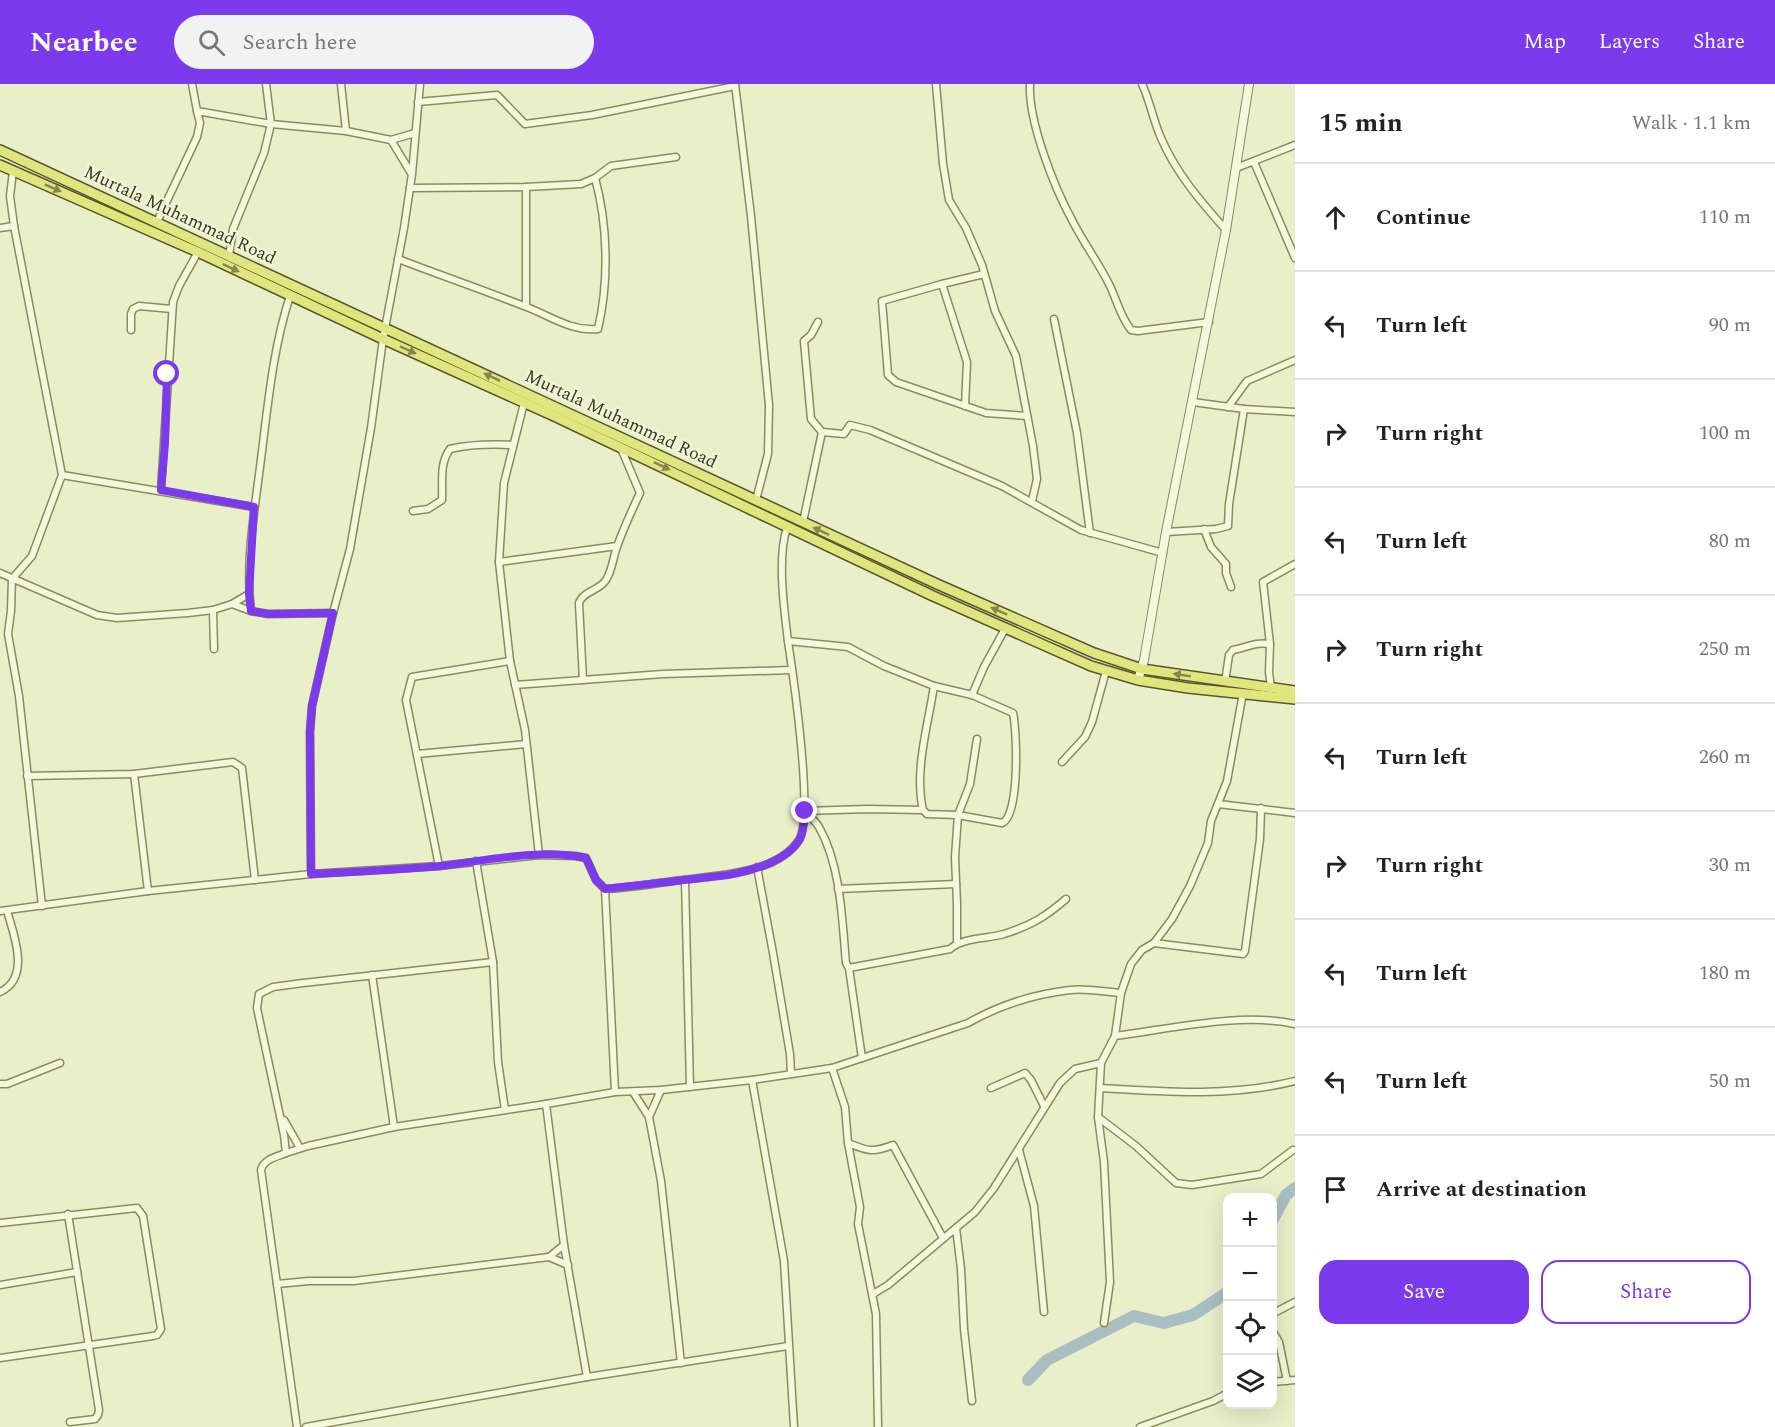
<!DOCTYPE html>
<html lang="en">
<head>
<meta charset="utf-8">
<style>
  :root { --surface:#fff; --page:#f2f2f2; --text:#222; --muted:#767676; --line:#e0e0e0; --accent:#7c3aed }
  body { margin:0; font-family:Spectral,serif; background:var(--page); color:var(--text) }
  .controls { position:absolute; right:18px; bottom:18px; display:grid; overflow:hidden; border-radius:12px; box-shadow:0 6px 24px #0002 }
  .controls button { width:54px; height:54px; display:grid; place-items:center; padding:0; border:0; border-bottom:2px solid var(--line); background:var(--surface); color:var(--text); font:30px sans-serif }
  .stop { position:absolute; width:18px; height:18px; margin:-14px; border:4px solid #7c3aed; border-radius:50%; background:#fff }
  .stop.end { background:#7c3aed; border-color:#fff; box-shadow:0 2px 6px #0008 }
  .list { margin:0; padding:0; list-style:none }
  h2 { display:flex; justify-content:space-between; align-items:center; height:78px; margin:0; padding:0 24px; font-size:26px }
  h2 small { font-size:20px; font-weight:400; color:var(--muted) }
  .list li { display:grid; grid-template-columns:39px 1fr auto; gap:18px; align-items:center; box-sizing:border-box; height:108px; padding:0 24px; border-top:2px solid var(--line) }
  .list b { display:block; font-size:22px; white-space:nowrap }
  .list em { font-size:20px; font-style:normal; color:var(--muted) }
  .actions { display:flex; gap:12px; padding:18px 24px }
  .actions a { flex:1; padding:14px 0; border:2px solid var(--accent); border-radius:18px; text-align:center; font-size:21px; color:var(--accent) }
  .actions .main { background:var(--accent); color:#fff }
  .icon { flex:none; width:33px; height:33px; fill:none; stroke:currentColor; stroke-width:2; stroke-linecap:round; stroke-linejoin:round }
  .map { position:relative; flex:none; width:1295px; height:1343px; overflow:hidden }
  header { display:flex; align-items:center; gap:36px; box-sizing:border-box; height:84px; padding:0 30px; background:var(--accent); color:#fff }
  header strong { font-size:28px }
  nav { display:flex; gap:33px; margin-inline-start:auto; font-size:21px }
  .search { width:420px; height:54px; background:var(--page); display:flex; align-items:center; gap:15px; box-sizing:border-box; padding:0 21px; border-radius:33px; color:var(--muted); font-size:22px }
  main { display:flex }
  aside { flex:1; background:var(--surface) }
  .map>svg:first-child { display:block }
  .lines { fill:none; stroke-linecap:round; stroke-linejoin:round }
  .river { stroke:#a9bfc3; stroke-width:12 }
  .minor-casing { stroke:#8b8b5d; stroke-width:9 }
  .tertiary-casing { stroke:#8b8b5d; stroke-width:10 }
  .trunk-casing { stroke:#595631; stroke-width:12 }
  .minor { stroke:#f5f9dc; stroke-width:6 }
  .tertiary { stroke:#f5f9dc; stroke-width:8 }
  .trunk { stroke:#e0e67e; stroke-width:9 }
  .oneway { fill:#86874b }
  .route { stroke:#7c3aed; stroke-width:8 }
  .labels { text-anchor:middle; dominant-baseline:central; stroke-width:4.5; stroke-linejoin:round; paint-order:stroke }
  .street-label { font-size:18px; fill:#3c3a21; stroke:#f1f6d8 }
</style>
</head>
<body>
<header>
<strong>Nearbee</strong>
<div class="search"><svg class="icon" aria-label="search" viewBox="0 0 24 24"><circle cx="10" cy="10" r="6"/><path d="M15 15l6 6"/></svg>Search here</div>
<nav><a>Map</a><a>Layers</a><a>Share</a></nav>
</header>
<main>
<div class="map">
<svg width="1295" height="1343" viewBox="0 0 1295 1343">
  <rect width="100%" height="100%" fill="#e9efc9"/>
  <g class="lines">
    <g class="river">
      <polyline points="1272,1137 1286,1111 1295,1104"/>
      <polyline points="1028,1296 1047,1276 1134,1232 1164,1239 1193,1231 1228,1208"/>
    </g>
    <g class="minor-casing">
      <g id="minor">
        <polyline points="192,0 197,27"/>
        <polyline points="341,0 346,47"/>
        <polyline points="735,0 751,132 769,321 768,370 756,416"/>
        <polyline points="936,0 943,80 949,116 966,144 982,181 995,227 1016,272 1033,362 1037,395 1032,417"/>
        <path d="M1030,0C1028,37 1054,103 1072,136C1083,158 1098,178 1109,200C1117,216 1120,232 1131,246L1138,247L1209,238"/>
        <path d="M1142,0C1150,17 1153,36 1161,54C1176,89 1201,118 1226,146"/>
        <polyline points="418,18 497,11 525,40 592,31 735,2"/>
        <polyline points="391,56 411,89"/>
        <polyline points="1254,78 1295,174"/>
        <polyline points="1236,84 1295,61"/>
        <polyline points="13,87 10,112 14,142 62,391 32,472 12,495 11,527 8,550 19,612 42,822"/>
        <polyline points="526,103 526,222"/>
        <polyline points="410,104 526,103 581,100 595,94 611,82 676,73"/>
        <polyline points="157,138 197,53 200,39 197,27 271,40 346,47 391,56 415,49"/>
        <polyline points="0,144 14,142"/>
        <polyline points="229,172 233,145 264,69 271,40 266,0"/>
        <path d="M398,175C440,191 483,206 524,222C549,231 571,248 598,245C609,198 608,141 595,94"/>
        <polyline points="942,200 882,217 888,291 896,298 986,329 1027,332"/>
        <polyline points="1054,235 1077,349 1090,449"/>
        <polyline points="818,238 811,251 804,257 811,335 822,348"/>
        <polyline points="131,246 131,230 133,225 139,222 172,225"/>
        <polyline points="1193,318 1244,325 1295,328"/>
        <polyline points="524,319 504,399 499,478 510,577 525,646 539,771"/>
        <polyline points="965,322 967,278 942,200 984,190"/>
        <polyline points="1228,323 1247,297 1295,276"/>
        <polyline points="62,391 254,423"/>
        <polyline points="161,406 173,218 179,202 198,168"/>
        <path d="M413,427L428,425L442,416C443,398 439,380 450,365C471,360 491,360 513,361"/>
        <polyline points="803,438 822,348 844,350 850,341 870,346 1002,402 1081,446 1163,469"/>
        <polyline points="1204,445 1211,463 1226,480 1226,489 1231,503"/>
        <polyline points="1166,448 1216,445 1228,442 1229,420 1244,325"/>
        <polyline points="499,478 617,462"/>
        <polyline points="0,489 97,531 117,534 188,529 213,526 232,520 251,527 268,530 333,529"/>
        <polyline points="232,520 249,510"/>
        <polyline points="213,526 214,565"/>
        <path d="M251,527C245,477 255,425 261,375C268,320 273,264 290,212"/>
        <path d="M788,557L848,563L884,582L934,602L972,611L1013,629C1017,647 1020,732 1002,739L958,731L927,730L923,726L867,725L805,727"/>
        <path d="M583,596L579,519C583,507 599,507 606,496C613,485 613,472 618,460C624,443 632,426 640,409L620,362"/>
        <path d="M1225,598L1229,571L1233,566C1250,563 1252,558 1270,560"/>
        <polyline points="515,601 663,590 791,586"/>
        <polyline points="1271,604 1269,588 1270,560 1263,498 1295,480"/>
        <polyline points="972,611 984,583 1006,543"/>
        <polyline points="417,670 526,660"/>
        <polyline points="1062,678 1085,653 1092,638 1106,587"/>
        <polyline points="134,690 148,807"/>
        <polyline points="27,692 134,690 233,678 242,684 255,796"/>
        <polyline points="1218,720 1295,729"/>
        <path d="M923,726C914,686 928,642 934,602"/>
        <path d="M805,727C810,733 817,738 820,745C841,783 842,836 846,879L849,884L950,865C964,853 987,855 1004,850C1032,841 1045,833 1066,815"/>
        <polyline points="476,777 493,878 498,978 505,1026"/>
        <polyline points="439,782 406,616 412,593 510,577"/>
        <polyline points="757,783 773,869 790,970 791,990"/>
        <polyline points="311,790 310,648 312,622 333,529 350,465 371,344 383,255 404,144 412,90 420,0"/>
        <polyline points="685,796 690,1003"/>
        <polyline points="605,805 615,1008"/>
        <polyline points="838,805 956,800"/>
        <path d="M0,827L148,807L311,790L439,782L539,771L575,772L586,774L596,796L605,805C631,804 656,799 682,796C718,791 777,790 799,756C814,733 793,590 788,557C784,526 777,472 787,444"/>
        <polyline points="957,859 957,820 955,773 958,731 970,700 977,655"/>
        <polyline points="1154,859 1243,870 1245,867 1260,755 1261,724"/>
        <polyline points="849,884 862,974"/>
        <polyline points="372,891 394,1043"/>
        <path d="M0,908C31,894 14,851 7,827"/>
        <path d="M1115,952C1170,945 1241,928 1295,940"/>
        <polyline points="832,984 845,1023 848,1059 860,1123 858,1140 876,1230 878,1343"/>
        <polyline points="752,996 784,1177 794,1343"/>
        <polyline points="0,1000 7,1000 60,979"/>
        <polyline points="991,1004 1025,989 1031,996 1044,1022"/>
        <path d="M1100,1004C1165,1008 1231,1013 1295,997"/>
        <polyline points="633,1008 649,1033 661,1097 681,1279"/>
        <polyline points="649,1033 661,1006"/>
        <polyline points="1098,1033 1136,1062 1176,1099 1192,1101 1261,1090 1293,1066"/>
        <polyline points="284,1036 300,1064"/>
        <path d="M848,1059C868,1067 872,1069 893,1061L943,1154"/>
        <polyline points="1019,1066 1034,1122 1044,1228"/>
        <polyline points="286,1069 308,1062 394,1043 546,1020"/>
        <polyline points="68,1130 99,1326 98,1331 95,1335 70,1338"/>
        <polyline points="0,1139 137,1124 143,1132 161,1245 157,1251 153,1252 0,1274"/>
        <polyline points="956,1144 961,1185 964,1245 972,1317"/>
        <polyline points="549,1173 564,1161"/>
        <polyline points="277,1200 309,1197 354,1197 549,1173 568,1181"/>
        <polyline points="0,1201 77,1188"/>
        <polyline points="873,1210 888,1201 975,1128 994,1104 1060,999 1075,985 1101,979"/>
        <polyline points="1272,1230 1295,1218"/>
        <polyline points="1104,1239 1110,1198 1104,1078 1098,1033 1101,979 1115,952 1121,909 1131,880 1142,866 1154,859 1172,835 1190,802 1208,759 1211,737 1227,697 1243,609"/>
        <polyline points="1272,1246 1279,1258 1287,1297"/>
        <path d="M587,1293L564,1161L546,1020L615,1008L661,1006L752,996L832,984L968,939C998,922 1035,910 1070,906C1086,904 1104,908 1121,909"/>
        <polyline points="1272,1298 1295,1296"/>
        <path d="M297,1343L261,1086C264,1075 276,1073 286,1069L284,1051L261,943L257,924L259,910L273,903L303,899L493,878"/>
        <polyline points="306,1343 587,1293 788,1262"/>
        <polyline points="1140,1343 1213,1317 1228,1309"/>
      </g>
    </g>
    <g class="tertiary-casing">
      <polyline id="tertiary" points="1138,596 1144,576 1166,448 1226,146 1249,0"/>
    </g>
    <g class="trunk-casing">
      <g id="trunk">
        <polyline points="0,66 937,500 1094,569 1142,585 1295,607"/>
        <polyline points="0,81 198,168 383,255 554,332 933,512 1091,582 1138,596 1188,604 1295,615"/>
      </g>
    </g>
    <use href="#minor" class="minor"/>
    <use href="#tertiary" class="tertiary"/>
    <use href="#trunk" class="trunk"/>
  </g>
  <defs><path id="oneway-solid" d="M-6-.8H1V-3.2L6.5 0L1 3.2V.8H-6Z" transform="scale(1.5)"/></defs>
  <g class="oneway">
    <use href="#oneway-solid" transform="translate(53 104) rotate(24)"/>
    <use href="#oneway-solid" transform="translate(231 184) rotate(25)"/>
    <use href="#oneway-solid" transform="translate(408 266) rotate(24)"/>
    <use href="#oneway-solid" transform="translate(492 293) rotate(-155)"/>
    <use href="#oneway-solid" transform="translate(662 382) rotate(26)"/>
    <use href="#oneway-solid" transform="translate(821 447) rotate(-155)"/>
    <use href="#oneway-solid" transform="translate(999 527) rotate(-156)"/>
    <use href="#oneway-solid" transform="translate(1182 591) rotate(-171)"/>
  </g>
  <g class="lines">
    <path class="route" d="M167,290L165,359L161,406L254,423L249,510L251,527L268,530L333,529L312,622L310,648L311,790C354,788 397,786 440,782C485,777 541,764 586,774L596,796L605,805L728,791C753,786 786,778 800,755C804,747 804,736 805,727"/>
  </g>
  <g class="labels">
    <g class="street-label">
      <text transform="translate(180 131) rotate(25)">Murtala Muhammad Road</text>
      <text transform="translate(621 335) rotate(25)">Murtala Muhammad Road</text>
    </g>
  </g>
</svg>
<div class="controls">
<button>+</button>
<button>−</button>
<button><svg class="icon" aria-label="locate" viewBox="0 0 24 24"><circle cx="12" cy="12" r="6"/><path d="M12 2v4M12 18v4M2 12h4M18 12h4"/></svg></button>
<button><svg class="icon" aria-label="layers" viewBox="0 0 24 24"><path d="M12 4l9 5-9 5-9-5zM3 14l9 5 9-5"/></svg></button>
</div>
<div class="stop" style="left:167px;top:290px"></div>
<div class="stop end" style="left:805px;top:727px"></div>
</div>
<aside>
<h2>15 min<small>Walk · 1.1 km</small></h2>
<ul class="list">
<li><svg class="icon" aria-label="ahead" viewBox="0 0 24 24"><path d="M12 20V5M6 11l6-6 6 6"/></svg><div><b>Continue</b></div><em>110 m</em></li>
<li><svg class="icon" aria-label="left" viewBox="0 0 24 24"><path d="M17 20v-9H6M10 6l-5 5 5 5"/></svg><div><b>Turn left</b></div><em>90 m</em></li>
<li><svg class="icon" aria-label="right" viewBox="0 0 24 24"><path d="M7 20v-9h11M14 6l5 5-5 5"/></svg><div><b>Turn right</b></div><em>100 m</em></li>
<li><svg class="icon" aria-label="left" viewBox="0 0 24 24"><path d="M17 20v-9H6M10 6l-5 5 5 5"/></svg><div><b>Turn left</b></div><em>80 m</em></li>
<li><svg class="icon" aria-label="right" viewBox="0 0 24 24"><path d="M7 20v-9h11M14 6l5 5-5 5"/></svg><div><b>Turn right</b></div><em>250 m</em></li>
<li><svg class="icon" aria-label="left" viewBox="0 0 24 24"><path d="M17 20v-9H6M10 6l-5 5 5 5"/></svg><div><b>Turn left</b></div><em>260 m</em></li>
<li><svg class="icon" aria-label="right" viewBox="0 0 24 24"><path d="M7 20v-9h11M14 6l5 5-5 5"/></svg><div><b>Turn right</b></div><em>30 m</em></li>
<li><svg class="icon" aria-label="left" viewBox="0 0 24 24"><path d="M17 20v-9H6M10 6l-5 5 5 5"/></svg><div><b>Turn left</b></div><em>180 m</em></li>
<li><svg class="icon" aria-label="left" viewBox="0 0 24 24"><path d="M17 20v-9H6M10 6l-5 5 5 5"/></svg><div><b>Turn left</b></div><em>50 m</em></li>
<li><svg class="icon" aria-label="arrive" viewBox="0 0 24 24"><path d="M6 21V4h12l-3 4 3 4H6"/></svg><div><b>Arrive at destination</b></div></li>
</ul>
<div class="actions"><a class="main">Save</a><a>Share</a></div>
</aside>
</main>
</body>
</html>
